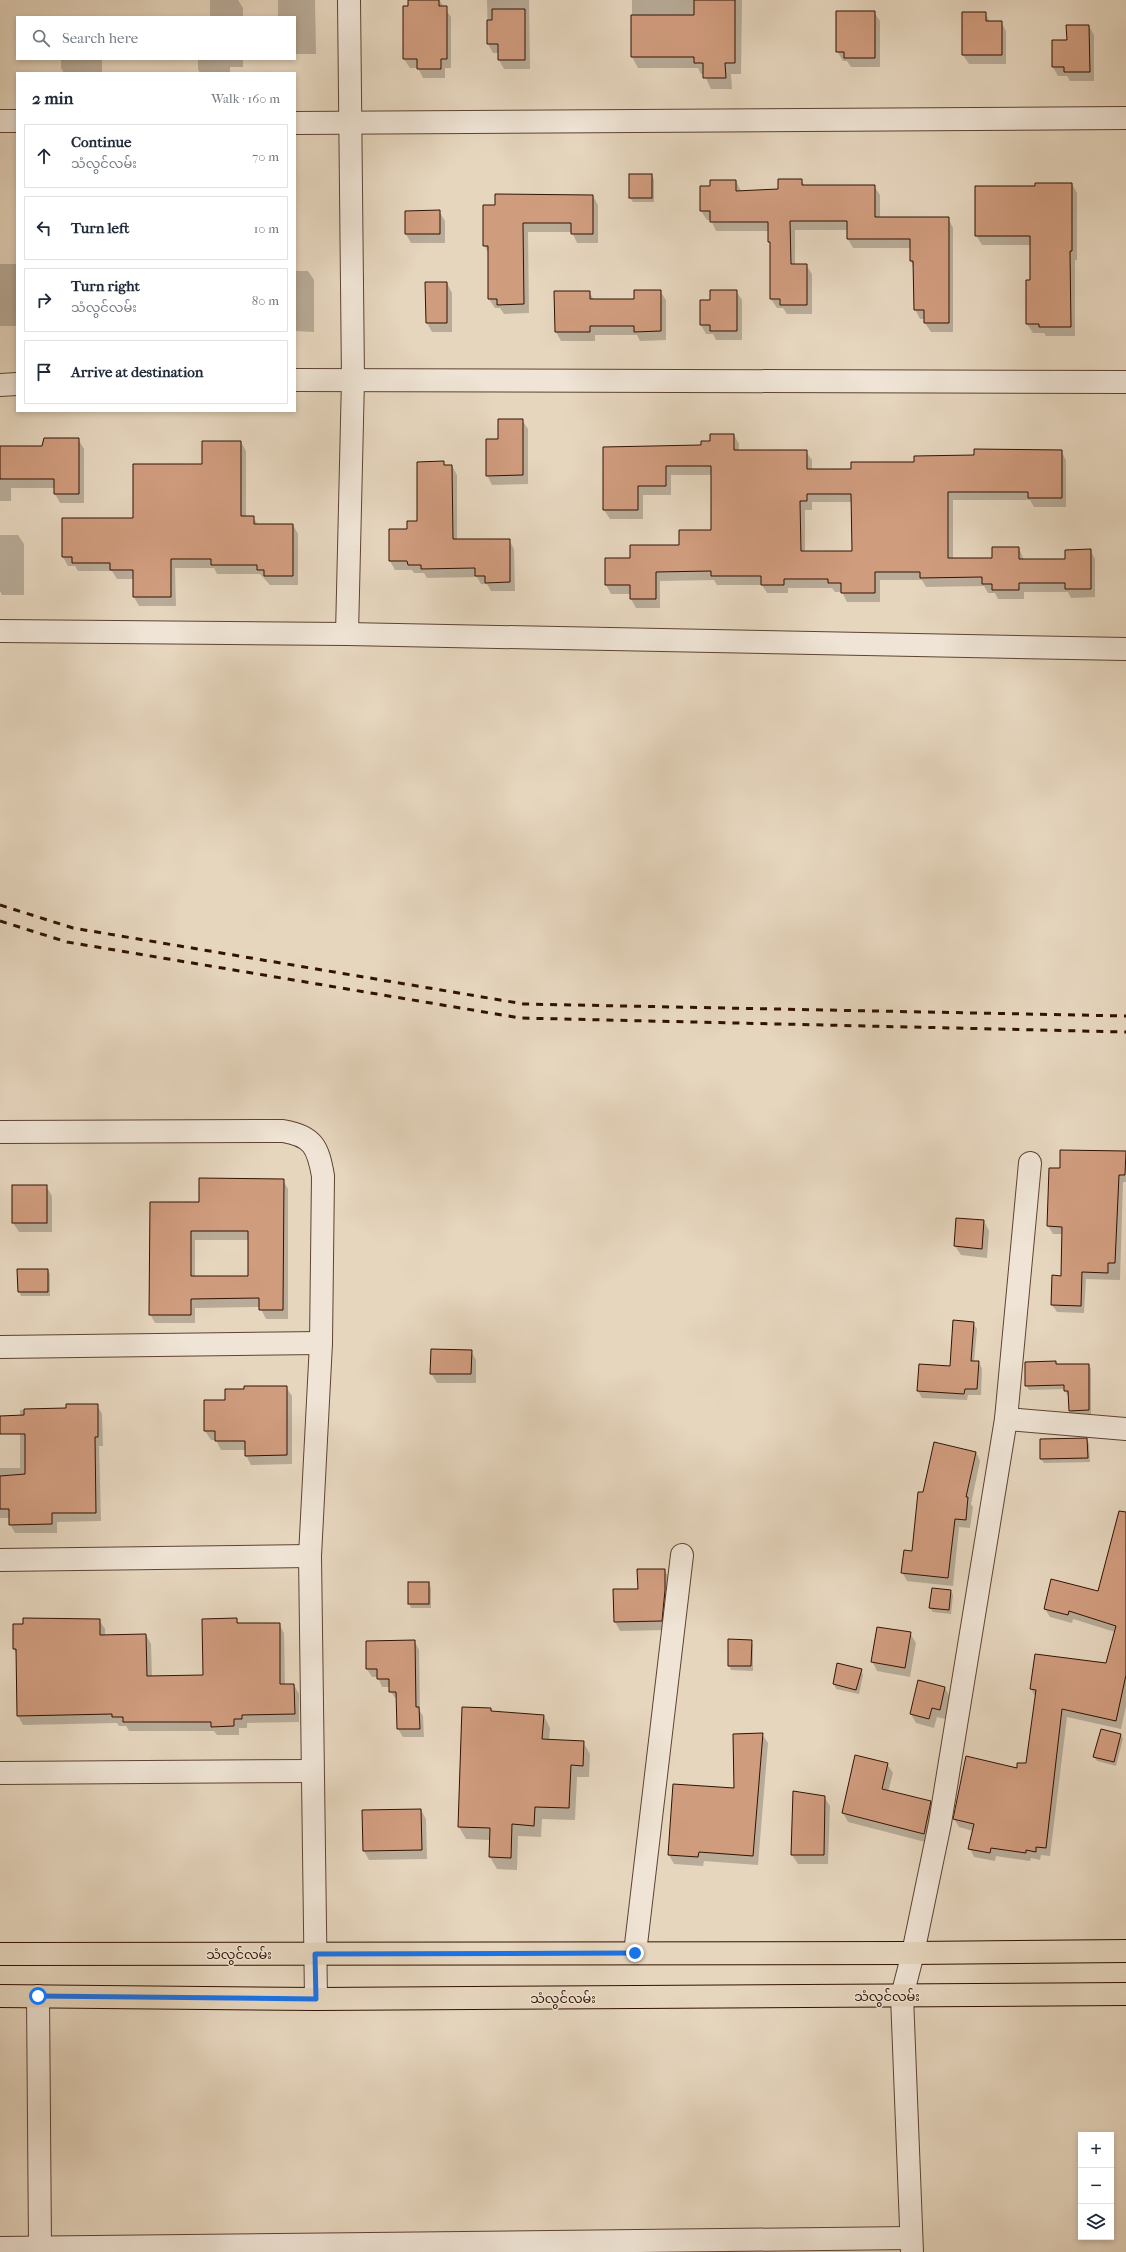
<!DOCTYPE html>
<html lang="en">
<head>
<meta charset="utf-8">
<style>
  :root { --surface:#fff; --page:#f2f2f3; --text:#1f2937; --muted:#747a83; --line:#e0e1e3 }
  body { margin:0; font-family:"IM FELL French Canon","Noto Sans Myanmar",serif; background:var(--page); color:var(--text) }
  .controls { position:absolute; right:12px; bottom:12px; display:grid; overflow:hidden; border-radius:0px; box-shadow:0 2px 6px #0003 }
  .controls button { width:36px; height:36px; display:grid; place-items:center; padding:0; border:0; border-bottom:1px solid var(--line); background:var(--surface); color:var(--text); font:20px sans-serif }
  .stop { position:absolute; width:12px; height:12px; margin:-9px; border:3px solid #1a73e8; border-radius:50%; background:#fff }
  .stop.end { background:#1a73e8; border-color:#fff; box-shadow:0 1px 4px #0008 }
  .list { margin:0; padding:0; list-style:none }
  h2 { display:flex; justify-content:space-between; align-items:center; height:52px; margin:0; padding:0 16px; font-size:17px }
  h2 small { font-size:13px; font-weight:400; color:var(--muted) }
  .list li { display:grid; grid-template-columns:26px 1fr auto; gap:12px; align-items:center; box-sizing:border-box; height:64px; margin:0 8px 8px; padding:0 8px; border:1px solid var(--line); border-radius:0px }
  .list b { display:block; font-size:15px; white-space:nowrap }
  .list p { margin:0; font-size:13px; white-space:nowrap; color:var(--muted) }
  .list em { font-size:13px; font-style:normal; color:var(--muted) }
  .icon { flex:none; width:22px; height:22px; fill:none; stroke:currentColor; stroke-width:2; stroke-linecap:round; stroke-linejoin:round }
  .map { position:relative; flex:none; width:1126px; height:2252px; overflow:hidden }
  .search { position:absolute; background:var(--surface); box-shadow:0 2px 6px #0003; left:16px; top:16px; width:280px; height:44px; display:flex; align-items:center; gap:10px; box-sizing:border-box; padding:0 14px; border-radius:0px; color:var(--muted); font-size:15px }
  .panel { position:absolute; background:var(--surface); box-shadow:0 2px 6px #0003; left:16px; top:72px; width:280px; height:340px; border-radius:0px }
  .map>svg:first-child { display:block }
  .shadow { fill:#0003; fill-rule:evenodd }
  .building { fill:#d09c7e; stroke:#311203; fill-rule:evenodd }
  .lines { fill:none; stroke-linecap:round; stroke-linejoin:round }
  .street-casing { stroke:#5e4332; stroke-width:24 }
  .primary-casing { stroke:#311203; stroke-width:24 }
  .street { stroke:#efe4d5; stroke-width:22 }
  .primary { stroke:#e6d6be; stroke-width:22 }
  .rail { stroke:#311203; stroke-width:3; stroke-dasharray:7 7; stroke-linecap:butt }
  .route { stroke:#1a73e8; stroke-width:5 }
  .labels { text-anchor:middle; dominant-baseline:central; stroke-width:3; stroke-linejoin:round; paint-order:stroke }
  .street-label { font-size:13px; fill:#311203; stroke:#efe4d5 }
</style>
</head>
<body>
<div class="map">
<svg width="1126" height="2252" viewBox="0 0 1126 2252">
  <rect width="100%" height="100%" fill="#e6d6be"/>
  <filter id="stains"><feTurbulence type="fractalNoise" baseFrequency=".005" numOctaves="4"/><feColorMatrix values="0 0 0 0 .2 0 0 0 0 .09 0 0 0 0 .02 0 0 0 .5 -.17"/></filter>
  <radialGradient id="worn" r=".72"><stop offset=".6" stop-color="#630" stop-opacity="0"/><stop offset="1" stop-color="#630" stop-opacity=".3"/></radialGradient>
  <g class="shadow">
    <polygon points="210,0 238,0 243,8 243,17 198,17 210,17"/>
    <polygon points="278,0 315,0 316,54 295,54 295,17 278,17"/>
    <polygon points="409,0 439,0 451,17 451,68 445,68 445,78 423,78 418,68 410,68 404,59"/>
    <polygon points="487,0 529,0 530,69 504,69 499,60 499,53 493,53 488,44"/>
    <polygon points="632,0 742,0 741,74 731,74 732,89 711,89 704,74 701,74 698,68 638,68 632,57"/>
    <polygon points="874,12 880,21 880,67 851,67 847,61 843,61 837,51"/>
    <polygon points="985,13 990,22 1001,22 1006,31 1006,64 969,64 963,55"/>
    <polygon points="1089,26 1094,35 1094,81 1070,81 1067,76 1058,76 1053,67"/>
    <polygon points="61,59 102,59 102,73 64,73 61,68"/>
    <polygon points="198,59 243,59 243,67 230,67 230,73 200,73 198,69"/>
    <polygon points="652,175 654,180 654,202 633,202 630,198"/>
    <polygon points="801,180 805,186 874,186 880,195 880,218 948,218 953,228 953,332 931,332 925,323 925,319 920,319 915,309 914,268 911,261 911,248 853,248 848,239 848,230 795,230 795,265 806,265 812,274 812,314 787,314 783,308 777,308 771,299 771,246 769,241 769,231 716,231 711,220 707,220 701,211 711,187 736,181 741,191 779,190"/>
    <polygon points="1072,184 1077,193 1077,260 1075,260 1075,336 1046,336 1044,333 1033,333 1027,324 1031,281 1031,245 982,245 976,235 1036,187"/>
    <polygon points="593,196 598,205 598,243 577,243 572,232 528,232 529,313 504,314 500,308 495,308 489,299 489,254 484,245 484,206"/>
    <polygon points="439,211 445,221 445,243 411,243 406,234"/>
    <rect x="0" y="264" width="17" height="62"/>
    <polygon points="295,271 308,271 314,280 314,332 295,331"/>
    <polygon points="426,283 447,283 452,293 452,332 432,332 427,323"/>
    <polygon points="660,291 666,300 666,340 640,341 637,335 595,335 595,341 561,341 556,332 589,292 594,300 635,300"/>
    <polygon points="736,291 742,300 742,340 716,340 713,334 706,334 701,325 711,301"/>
    <polygon points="522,420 528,429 528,484 492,485 487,475"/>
    <path d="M734,435L739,444V452H806L812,460V470H852L975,456L1061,451L1066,460V507H1034L1030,500H953V559H993L1019,548L1024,560H1066L1090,550L1095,559V597L1071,598L1068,592H1024V599H998L995,593H988L984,586L926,587L922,580H880V602H847L842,592H835L832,588H788V593H767L762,585H717L714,580L660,581V608H636L631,599V594H611L606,585L631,559L680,546L712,531V475H671V495H643V519H610L604,510V448L702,446ZM812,502H852L853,552H805V510H812Z"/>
    <polygon points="78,439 84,449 84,503 60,503 55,494 55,488 11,488 11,501 0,501 0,447 42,447"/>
    <polygon points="241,442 246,451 246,517 253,517 258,525 293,525 298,534 298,585 270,585 260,574 217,574 214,568 175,568 176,606 139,606 134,597 134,579 117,579 112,571 78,571 75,566 68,566 63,557 63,519 134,519 203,464"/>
    <polygon points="443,462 445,466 452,466 457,475 457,540 509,540 514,549 515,591 491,591 487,584 481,584 477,577 427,578 424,573 414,573 412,570 395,570 390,561 390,530 408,530 418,522"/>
    <polygon points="0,535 18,535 24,544 24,595 2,595 0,591"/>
    <polygon points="1125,1152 1126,1182 1123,1182 1120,1280 1086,1279 1084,1313 1057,1312 1052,1305 1053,1276 1062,1277 1063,1234 1053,1234 1048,1226 1050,1169 1061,1169"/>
    <path d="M283,1180L288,1189V1319H266L260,1307L195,1308V1323H155L150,1314L200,1203ZM195,1240H249V1277H195Z"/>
    <polygon points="46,1186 52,1196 52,1232 19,1232 13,1223"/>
    <polygon points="957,1219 984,1221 989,1231 987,1258 961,1255 955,1246"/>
    <polygon points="48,1270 50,1274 50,1296 21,1296 19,1291"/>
    <polygon points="973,1323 977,1329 974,1362 979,1362 982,1369 981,1395 968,1395 967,1400 922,1398 918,1391 920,1365 951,1367"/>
    <polygon points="471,1351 476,1360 476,1383 437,1383 431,1373"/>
    <polygon points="1057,1365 1089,1365 1091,1369 1091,1414 1072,1415 1070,1410 1069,1395 1067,1395 1065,1389 1029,1390 1026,1385"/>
    <polygon points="286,1387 292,1396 292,1464 251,1465 246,1455 246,1450 221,1450 216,1440 211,1440 205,1431 226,1401"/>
    <polygon points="97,1405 102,1414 103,1446 99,1446 101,1521 57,1522 57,1533 15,1533 10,1524 10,1518 0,1518 0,1468 20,1468 20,1410 67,1409"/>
    <polygon points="1087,1439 1089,1444 1090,1462 1044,1463 1041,1459"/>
    <polygon points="976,1452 980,1461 971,1504 973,1507 970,1528 959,1527 953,1586 907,1581 902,1572 913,1552 924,1493"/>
    <polygon points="1126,1550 1126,1706 1121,1729 1067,1717 1050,1856 1041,1855 1040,1860 1031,1858 1030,1861 996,1856 995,1861 974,1857 970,1849 973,1831 959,1827 954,1819 1027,1764 1036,1698 1031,1689 1107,1664 1115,1632 1073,1619 1072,1623 1050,1617 1045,1609 1099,1592"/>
    <polygon points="664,1570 670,1579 666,1630 620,1631 615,1622"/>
    <polygon points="429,1583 431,1588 431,1608 411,1608 409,1603"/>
    <polygon points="951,1591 953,1595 951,1614 933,1612 930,1608"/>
    <polygon points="236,1619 239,1624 279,1624 284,1633 285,1685 294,1685 299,1694 299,1722 247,1723 247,1728 239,1728 239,1735 217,1735 214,1731 129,1731 126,1726 119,1726 117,1723 23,1725 18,1716 17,1654 14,1649 99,1620 105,1629 105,1636 146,1635 151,1644 152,1677 204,1676"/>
    <polygon points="910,1633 916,1643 910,1677 877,1671 872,1661"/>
    <polygon points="751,1641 753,1645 753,1671 731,1670 729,1665"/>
    <polygon points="367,1642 415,1642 419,1650 420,1711 423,1716 424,1737 403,1737 398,1729 397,1700 390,1691 390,1687 382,1687 378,1677 372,1677 367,1669"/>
    <polygon points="838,1664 861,1670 863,1675 859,1694 836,1689 834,1684"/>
    <polygon points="945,1688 950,1697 945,1719 937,1717 934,1728 916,1723 911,1714"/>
    <polygon points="491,1709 493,1712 544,1716 550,1728 549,1741 583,1742 590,1754 589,1777 577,1777 575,1820 542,1819 541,1837 518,1836 517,1870 497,1869 490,1857 490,1840 466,1839 459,1827"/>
    <polygon points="762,1734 768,1743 758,1865 704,1861 703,1866 674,1864 669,1855 735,1789"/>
    <polygon points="1121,1735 1123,1739 1116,1766 1097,1761 1094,1757"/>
    <polygon points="887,1764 893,1773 888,1792 930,1802 936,1811 929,1843 848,1822 843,1813"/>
    <polygon points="824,1797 830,1806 828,1864 798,1864 792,1855"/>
    <polygon points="421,1810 426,1819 427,1859 369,1860 364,1851 363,1811"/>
  </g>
  <g class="building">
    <polygon points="408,0 439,0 439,6 447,6 447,59 441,59 441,69 417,69 417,59 403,59 403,6 408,6"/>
    <polygon points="694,0 735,0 735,63 725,63 726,78 703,78 703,63 694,63 694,57 631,57 631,15 694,15"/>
    <polygon points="492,9 525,9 525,60 498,60 498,44 487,44 487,20 492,20"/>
    <polygon points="836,11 875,11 875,58 844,58 844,52 836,52"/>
    <polygon points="962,12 986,12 986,21 1002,21 1002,55 962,55"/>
    <polygon points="1066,25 1089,25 1090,72 1064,72 1064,67 1052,67 1052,40 1067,40"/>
    <rect x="629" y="174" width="23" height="24"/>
    <polygon points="778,179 802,179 802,185 875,185 875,217 949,217 949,323 924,323 924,310 914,310 913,261 910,261 910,239 847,239 847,221 790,221 791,264 807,264 807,305 780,305 780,299 770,299 770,242 768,242 768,222 710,222 710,211 700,211 700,186 710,186 710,180 736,180 736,191 778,189"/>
    <polygon points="1035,183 1072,183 1072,251 1070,251 1071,327 1039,327 1039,324 1026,324 1026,280 1030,280 1030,236 975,236 975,186 1035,186"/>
    <polygon points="495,194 593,195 593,234 571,234 571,223 523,223 524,304 497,305 497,299 488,299 488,246 483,246 483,205 495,205"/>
    <polygon points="440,210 440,234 405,234 405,211"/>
    <polygon points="425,282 447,282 447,323 426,323"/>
    <polygon points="634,290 661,290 661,331 634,332 634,326 590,326 590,332 555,332 554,291 590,291 590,299 634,299"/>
    <polygon points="710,290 737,290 737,331 710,331 710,325 700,325 700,300 710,300"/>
    <polygon points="498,419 523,419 523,475 486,476 486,439 498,439"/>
    <path d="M710,434H734V450H807V469H851V462H914V456L974,455V449L1062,450V498H1028V492H948V558H992V547H1019V559H1065V550L1091,549V589H1065V583H1019V590H992V584H982V577L920,578V572H875V593H841V583H828V579H784V585H761V576H711V571L656,572V599H630V585H605V558H630V545H679V530H711V466H666V486H638V510H603V447L701,445V441H710ZM807,494H851L852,551H801L800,501H807Z"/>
    <polygon points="44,438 79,438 79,494 54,494 54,479 0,479 0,446 42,446"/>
    <polygon points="202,441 241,441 241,516 254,516 254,524 293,524 293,576 264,576 264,570 257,570 257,565 211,565 211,559 171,559 171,597 133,597 133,570 110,570 110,563 72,563 72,557 62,557 62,518 133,518 133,464 202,464"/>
    <polygon points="444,461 444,465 452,465 453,539 510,539 510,582 485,583 485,576 475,576 475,568 421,569 421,565 408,565 407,561 389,561 389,529 407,529 407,521 417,521 417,462"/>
    <polygon points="1060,1150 1126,1151 1125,1175 1119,1175 1115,1263 1108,1263 1108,1273 1082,1272 1081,1306 1051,1305 1052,1275 1061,1276 1062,1227 1047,1226 1049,1168 1060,1168"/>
    <path d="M199,1178L284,1179L283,1310H259V1298L191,1299V1315H149L150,1202H199ZM191,1231H248V1276H191Z"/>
    <rect x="12" y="1185" width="35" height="38"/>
    <polygon points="956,1218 984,1220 982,1249 954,1246"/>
    <polygon points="17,1269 48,1269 48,1292 18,1292"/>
    <polygon points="953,1320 974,1322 971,1361 979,1361 977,1389 965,1389 964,1394 917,1391 919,1364 950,1366"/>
    <polygon points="431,1349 472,1350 471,1374 430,1374"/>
    <polygon points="1056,1361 1056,1364 1089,1364 1089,1410 1069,1411 1068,1391 1064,1391 1064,1385 1025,1386 1025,1362"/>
    <polygon points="244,1386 287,1386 287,1455 245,1456 245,1441 215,1441 215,1431 204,1431 204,1400 225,1400 225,1389 244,1389"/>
    <polygon points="66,1404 98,1404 98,1437 95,1437 96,1513 52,1513 52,1524 9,1525 9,1509 0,1509 0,1476 25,1474 25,1434 0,1434 0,1416 24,1415 24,1409 66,1408"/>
    <polygon points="1087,1438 1088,1458 1040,1459 1040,1439"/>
    <polygon points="934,1442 976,1452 966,1497 968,1497 966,1520 955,1519 948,1578 901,1573 904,1550 912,1551 918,1492 923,1492"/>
    <polygon points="1119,1511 1126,1512 1126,1675 1116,1721 1062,1709 1046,1848 1036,1847 1036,1852 1026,1850 1026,1853 991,1848 990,1853 968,1849 974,1824 953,1819 966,1756 1017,1768 1017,1763 1026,1763 1036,1690 1030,1689 1035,1654 1106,1663 1116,1626 1069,1611 1068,1615 1044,1609 1051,1579 1098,1591"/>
    <polygon points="637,1569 665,1569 665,1590 662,1621 614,1622 613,1589 638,1589"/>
    <rect x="408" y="1582" width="21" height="22"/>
    <polygon points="932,1588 951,1590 949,1610 929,1608"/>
    <polygon points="23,1618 100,1619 100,1635 146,1634 147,1676 203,1675 202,1619 237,1618 237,1623 280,1623 280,1684 294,1684 295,1714 242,1715 242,1719 234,1719 234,1726 211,1727 211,1722 123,1722 123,1717 112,1717 112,1714 17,1716 16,1649 13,1649 13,1624 23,1624"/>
    <polygon points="877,1627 911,1632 905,1668 871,1662"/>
    <polygon points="728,1639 752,1640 751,1666 728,1666"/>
    <polygon points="415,1640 416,1707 419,1707 420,1729 397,1729 396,1692 389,1692 389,1679 377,1679 377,1669 366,1669 366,1641"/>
    <polygon points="837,1663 862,1669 856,1690 833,1684"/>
    <polygon points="918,1680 945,1687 940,1710 932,1708 929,1719 910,1714"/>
    <polygon points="462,1707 491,1708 491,1711 544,1715 542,1739 584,1741 583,1766 571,1765 569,1808 535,1807 534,1826 512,1824 511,1858 489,1857 490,1828 458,1827"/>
    <polygon points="1101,1729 1121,1734 1114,1762 1093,1757"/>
    <polygon points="763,1733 753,1856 699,1852 698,1857 668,1855 673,1784 734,1788 733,1734"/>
    <polygon points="855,1755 888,1763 882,1789 931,1801 924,1834 842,1813"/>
    <polygon points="793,1791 825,1796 824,1855 791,1855"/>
    <polygon points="421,1809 422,1850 363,1851 362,1810"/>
  </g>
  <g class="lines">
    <g class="street-casing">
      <g id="street">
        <polyline points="0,121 17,121"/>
        <polyline points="295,123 1126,118"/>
        <polyline points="295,380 1126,382"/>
        <polyline points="0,385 17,384"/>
        <polyline points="0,631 347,634 1126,649"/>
        <polyline points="347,634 353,379 349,0"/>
        <path d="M0,1132L283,1131C313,1136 318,1147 323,1176L321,1343L310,1556L316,1999"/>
        <polyline points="0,1347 321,1343"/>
        <polyline points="1006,1419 1126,1429"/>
        <polyline points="0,1560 310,1556"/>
        <polyline points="0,1773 312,1771"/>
        <polyline points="635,1953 682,1555"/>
        <polyline points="38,1996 40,2247"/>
        <polyline points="0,2248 911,2238"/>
        <polyline points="912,2252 902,1996 913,1953 940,1823 1006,1419 1030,1163"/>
      </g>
    </g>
    <g class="primary-casing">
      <g id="primary">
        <polyline points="0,1954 913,1953 1126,1951"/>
        <polyline points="0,1996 316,1999 1126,1994"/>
      </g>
    </g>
    <use href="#street" class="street"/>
    <use href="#primary" class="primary"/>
    <g class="rail">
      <polyline points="0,905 73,928 524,1004 1126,1016"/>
      <polyline points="0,921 67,942 520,1018 1126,1032"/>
    </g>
  </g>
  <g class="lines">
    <polyline class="route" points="38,1996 316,1999 315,1954 635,1953"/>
  </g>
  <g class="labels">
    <g class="street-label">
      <text x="239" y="1954">သံလွင်လမ်း</text>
      <text x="887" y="1996">သံလွင်လမ်း</text>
      <text x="563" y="1998">သံလွင်လမ်း</text>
    </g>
  </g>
  <rect width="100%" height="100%" filter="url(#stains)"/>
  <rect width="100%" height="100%" fill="url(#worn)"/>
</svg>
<div class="controls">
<button>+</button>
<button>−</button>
<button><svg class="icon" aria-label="layers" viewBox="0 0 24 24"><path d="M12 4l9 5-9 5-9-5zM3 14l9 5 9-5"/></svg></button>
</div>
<div class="stop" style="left:38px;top:1996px"></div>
<div class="stop end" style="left:635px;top:1953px"></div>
<div class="search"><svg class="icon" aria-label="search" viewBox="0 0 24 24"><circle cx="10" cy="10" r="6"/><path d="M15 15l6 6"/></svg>Search here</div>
<section class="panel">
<h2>2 min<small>Walk · 160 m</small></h2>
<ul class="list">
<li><svg class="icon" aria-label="ahead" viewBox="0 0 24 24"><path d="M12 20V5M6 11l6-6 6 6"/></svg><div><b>Continue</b><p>သံလွင်လမ်း</p></div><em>70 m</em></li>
<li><svg class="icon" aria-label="left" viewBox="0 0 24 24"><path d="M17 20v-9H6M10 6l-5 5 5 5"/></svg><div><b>Turn left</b></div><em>10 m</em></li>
<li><svg class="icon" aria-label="right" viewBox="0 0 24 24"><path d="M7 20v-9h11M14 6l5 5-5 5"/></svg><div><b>Turn right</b><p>သံလွင်လမ်း</p></div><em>80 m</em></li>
<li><svg class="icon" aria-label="arrive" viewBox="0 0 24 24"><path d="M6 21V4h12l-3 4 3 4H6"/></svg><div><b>Arrive at destination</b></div></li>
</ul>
</section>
</div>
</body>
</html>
